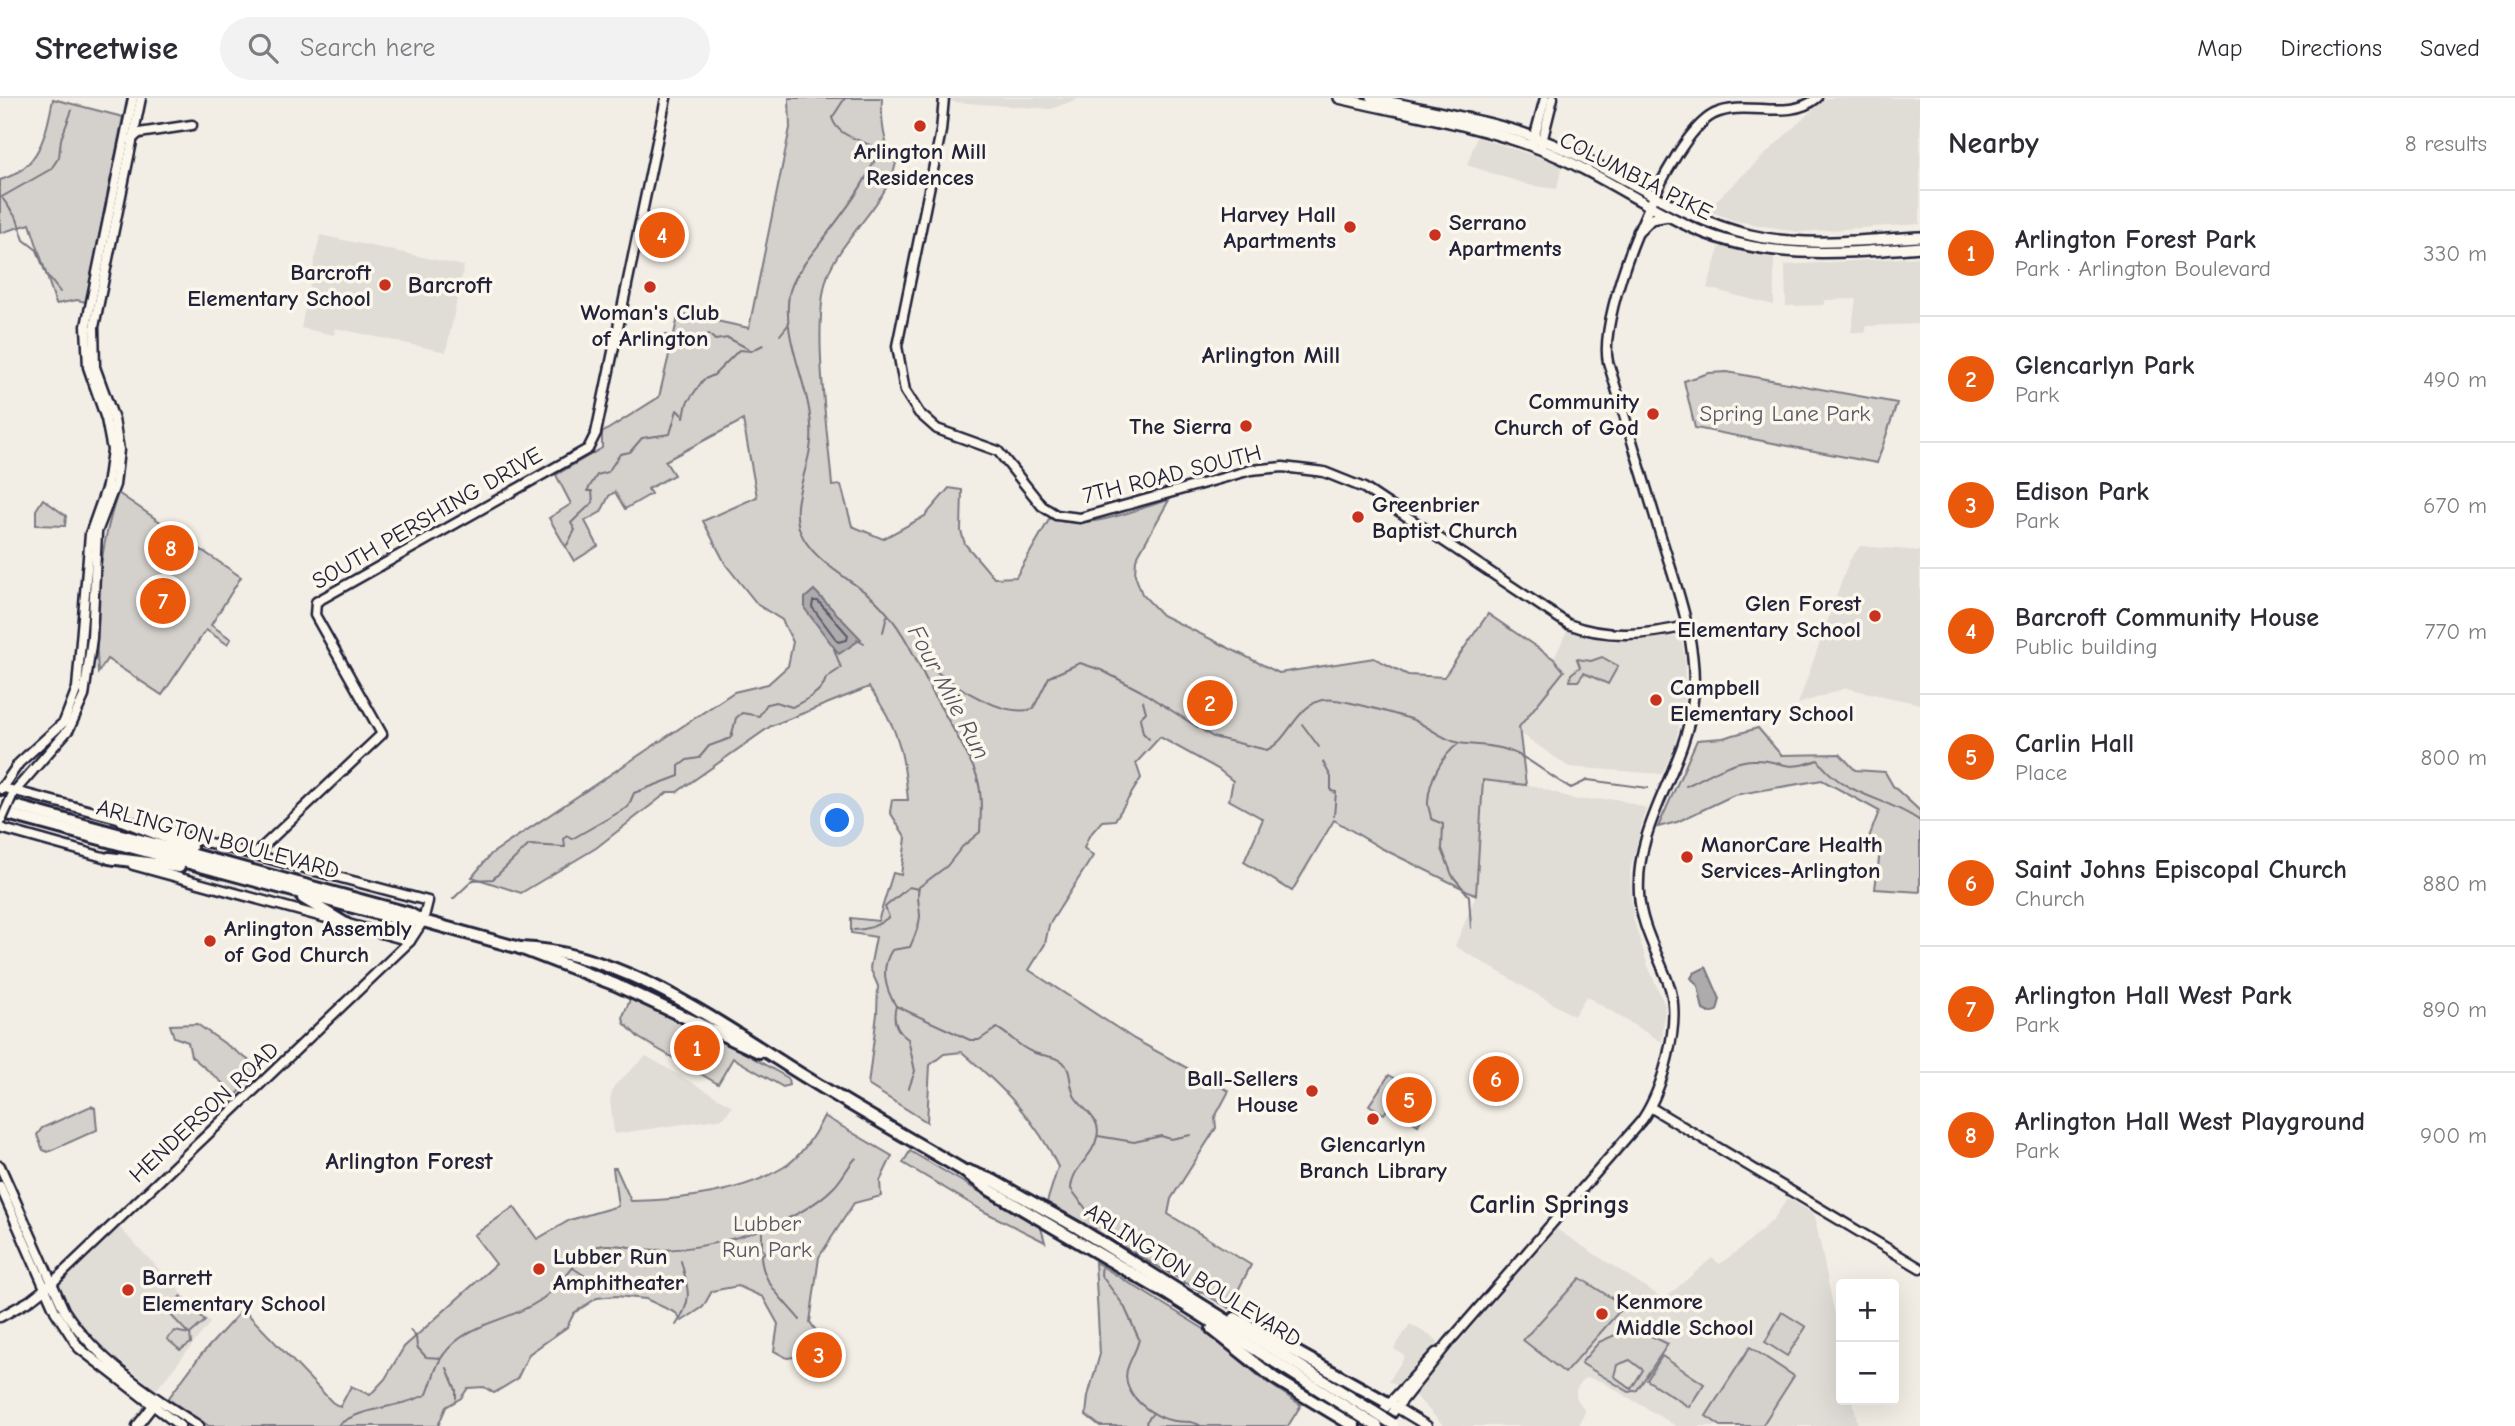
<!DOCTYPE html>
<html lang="en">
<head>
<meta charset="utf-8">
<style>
  :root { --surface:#fff; --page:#f2f2f3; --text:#2b2b33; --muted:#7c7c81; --line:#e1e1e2; --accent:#ea580c }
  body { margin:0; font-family:"Comic Neue",sans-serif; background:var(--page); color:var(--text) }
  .controls { position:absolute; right:21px; bottom:21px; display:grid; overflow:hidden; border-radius:7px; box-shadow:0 7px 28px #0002 }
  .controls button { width:63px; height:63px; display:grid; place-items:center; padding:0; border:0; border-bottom:2px solid var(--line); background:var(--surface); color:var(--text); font:35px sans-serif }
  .you { position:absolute; left:838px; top:723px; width:24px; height:24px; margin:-18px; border:5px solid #fff; border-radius:50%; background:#1a73e8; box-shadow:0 0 0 10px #1a73e833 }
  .badge { display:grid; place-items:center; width:46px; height:46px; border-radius:50%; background:var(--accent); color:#fff; font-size:23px; font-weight:700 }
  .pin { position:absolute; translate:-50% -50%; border:4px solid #fff; box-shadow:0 2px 7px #0006 }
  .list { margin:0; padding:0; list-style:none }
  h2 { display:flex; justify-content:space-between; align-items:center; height:91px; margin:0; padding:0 28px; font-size:30px }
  h2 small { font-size:23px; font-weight:400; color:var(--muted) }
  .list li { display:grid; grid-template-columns:46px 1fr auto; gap:21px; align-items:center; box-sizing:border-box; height:126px; padding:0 28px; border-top:2px solid var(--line) }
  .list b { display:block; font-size:26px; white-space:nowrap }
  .list p { margin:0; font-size:23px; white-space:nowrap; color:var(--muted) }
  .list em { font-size:23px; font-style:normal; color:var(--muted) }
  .icon { flex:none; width:38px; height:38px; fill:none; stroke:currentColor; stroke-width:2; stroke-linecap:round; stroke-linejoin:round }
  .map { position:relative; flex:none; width:1920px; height:1328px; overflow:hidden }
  header { display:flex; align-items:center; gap:42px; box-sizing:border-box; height:98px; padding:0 35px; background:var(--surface); border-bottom:2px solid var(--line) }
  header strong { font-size:33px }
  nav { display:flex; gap:38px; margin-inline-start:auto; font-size:24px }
  .search { width:490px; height:63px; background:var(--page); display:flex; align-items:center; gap:18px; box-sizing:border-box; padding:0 24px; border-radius:38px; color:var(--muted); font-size:26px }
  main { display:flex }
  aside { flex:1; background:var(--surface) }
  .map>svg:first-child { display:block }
  .built { fill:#e0dcd6 }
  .green { fill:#d4d1cc; stroke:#7b7a84; stroke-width:2; fill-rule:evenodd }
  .water { fill:#aeabad; stroke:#76747f; stroke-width:2 }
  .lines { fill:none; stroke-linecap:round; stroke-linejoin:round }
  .shore { stroke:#5a5969; stroke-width:2 }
  .stream { stroke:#76747f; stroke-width:2 }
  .secondary-casing { stroke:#22223b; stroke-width:13 }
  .primary-casing { stroke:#22223b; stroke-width:14 }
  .highway-casing { stroke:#22223b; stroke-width:16 }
  .secondary { stroke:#fbf7ec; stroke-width:8 }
  .primary { stroke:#fbf7ec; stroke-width:9 }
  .highway { stroke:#fbf7ec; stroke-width:10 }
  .secondary-bridge-casing { stroke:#22223b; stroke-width:13; stroke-linecap:butt }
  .highway-bridge-casing { stroke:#22223b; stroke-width:16; stroke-linecap:butt }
  .secondary-bridge { stroke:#fbf7ec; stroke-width:8 }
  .highway-bridge { stroke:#fbf7ec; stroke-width:10 }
  .poi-dot { fill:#c8321e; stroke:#fbf7ec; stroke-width:2.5 }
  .labels { text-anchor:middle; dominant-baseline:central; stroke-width:7; stroke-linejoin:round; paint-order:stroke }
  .poi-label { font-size:23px; font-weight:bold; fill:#22223b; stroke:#fbf7ec; text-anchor:start }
  .street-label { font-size:23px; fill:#22223b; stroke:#fbf7ec }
  .park-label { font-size:23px; fill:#575766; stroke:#fbf7ec }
  .neighbourhood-label { font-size:24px; font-weight:bold; fill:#22223b; stroke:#fbf7ec }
  .water-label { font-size:24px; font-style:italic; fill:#535263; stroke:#fbf7ec }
  .quarter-label { font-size:26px; font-weight:bold; fill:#22223b; stroke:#fbf7ec }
</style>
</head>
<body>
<header>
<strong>Streetwise</strong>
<div class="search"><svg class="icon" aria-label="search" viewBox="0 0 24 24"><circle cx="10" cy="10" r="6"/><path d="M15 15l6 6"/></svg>Search here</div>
<nav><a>Map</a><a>Directions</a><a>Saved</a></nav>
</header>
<main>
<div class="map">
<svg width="1920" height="1328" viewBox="0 0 1920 1328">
  <rect width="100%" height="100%" fill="#f2eee5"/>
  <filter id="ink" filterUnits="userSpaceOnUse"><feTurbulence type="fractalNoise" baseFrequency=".0143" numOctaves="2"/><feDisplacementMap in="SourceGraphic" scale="14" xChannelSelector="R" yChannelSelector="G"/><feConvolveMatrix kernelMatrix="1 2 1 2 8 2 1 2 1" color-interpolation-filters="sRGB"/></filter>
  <g filter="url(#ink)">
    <g class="built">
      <polygon points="950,0 1080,0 1051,11 953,4"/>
      <polygon points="1825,0 1920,0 1920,126 1799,134 1736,123 1706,112"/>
      <polygon points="1477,39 1562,67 1557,91 1529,87 1467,67"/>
      <polygon points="320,137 464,168 446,254 335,230 334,237 301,230"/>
      <polygon points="1720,148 1774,159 1774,207 1707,190"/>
      <polygon points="1920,159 1920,226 1867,228 1865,235 1851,234 1856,201 1825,202 1824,207 1786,208 1785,167"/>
      <polygon points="1860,448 1920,453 1920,606 1846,590 1798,606 1849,463"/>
      <polygon points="1567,533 1610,543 1681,538 1685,562 1684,604 1675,647 1662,676 1569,669 1520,635 1519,629 1564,573 1554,561"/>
      <polygon points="1483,682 1535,688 1577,702 1616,701 1646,710 1630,773 1631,800 1634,823 1648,868 1665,908 1662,944 1586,898 1574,918 1455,848 1476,797"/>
      <polygon points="646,958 732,1008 724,1020 614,1036 610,1001 614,988"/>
      <polygon points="1788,1100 1814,1116 1841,1246 1841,1302 1853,1302 1858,1328 1676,1328 1601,1283 1589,1280 1583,1281 1576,1292 1576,1299 1585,1313 1579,1328 1444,1328 1414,1296 1556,1131 1664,1201 1712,1160 1720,1166 1740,1151 1773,1122"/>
      <polygon points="118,1128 210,1225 156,1292 87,1237 74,1221 59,1187"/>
      <polygon points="1410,1226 1437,1242 1438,1246 1399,1288 1389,1283 1405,1258 1394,1251"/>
    </g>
    <g class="green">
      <path d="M789,0H882C881,22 883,47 896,65C888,103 844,138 829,174C810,219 828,335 832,388L841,387L852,428L883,441L925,418L949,390L962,392L961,433L965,446L994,480L1016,479L1050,420C1088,434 1132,412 1169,402L1136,461L1135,477L1142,496L1162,517L1279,575L1374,560L1408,577L1444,579L1488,516L1554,561L1564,573L1519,629L1526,687L1483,682L1476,797L1381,750L1334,722L1292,793L1244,764L1263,721L1229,702L1233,683L1218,671L1160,639L1136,665L1141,680L1115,722L1102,723L1089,738L1084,750L1093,758L1049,827L1045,846L1029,872L1134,941L1229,993L1215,1019L1216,1030L1171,1101L1168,1116L1251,1167L1229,1210L1047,1104L1058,1069C1038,1023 1000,987 962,954L944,956L930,967L927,1024L868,987L877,916L878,888L870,870L876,839L851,835V820L878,823L893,775L901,777L906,740L890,714L892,702H908C904,655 898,628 869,589L771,628L677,694H668L596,750L521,795L472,779L491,756L734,594L768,586L788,568L793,544L782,522L758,507L726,467L703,423L757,399L743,322L665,363L674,377L648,391L651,396L625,411L615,394L609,398L601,414L585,423L598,448L574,463L549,420L571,406L556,377L602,350V335L659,299L679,215L749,230L790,30Z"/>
      <path d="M53,1L123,19L86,204L77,202L56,206L30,126L0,135V82C40,71 46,36 53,1Z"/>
      <polygon points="1727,274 1897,305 1877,365 1695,330 1684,283 1709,275"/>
      <path d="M118,395L241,479L211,527L231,541L227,546L206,532L162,597L107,561L98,575C94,516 98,453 118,395Z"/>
      <polygon points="43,401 66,418 65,428 36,427 36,412"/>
      <polygon points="1602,559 1618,568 1608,586 1584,575 1578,583 1570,583 1571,576 1580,569 1577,561 1591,563"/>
      <polygon points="1758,630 1781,657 1840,656 1855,672 1885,674 1893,688 1920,713 1920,794 1875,791 1881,746 1868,742 1879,713 1822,682 1734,697 1677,724 1658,729 1697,642 1723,640"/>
      <polygon points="632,897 712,936 788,980 789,987 783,989 733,960 718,986 639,940 624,925 623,918"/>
      <polygon points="197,926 261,971 226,1008 221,998 225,987 191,958 188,944 174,939 170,927"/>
      <polygon points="1389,977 1432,1001 1418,1027 1389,1009 1384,1016 1369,1007"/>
      <polygon points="91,1008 95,1010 97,1032 48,1054 43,1052 37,1037 42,1030"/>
      <path d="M824,1018L892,1058L880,1083L881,1098L854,1105L819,1159L810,1224L822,1241L838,1255L815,1277L802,1258L787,1260L774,1253L778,1226L763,1199L738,1188L712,1193L703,1209L682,1223L676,1215L646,1201L616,1198L597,1200L574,1215L567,1229L529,1256L517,1281L494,1295L484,1289L468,1290L461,1300L446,1309L438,1328H209L168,1301L200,1258L243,1211L332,1304L340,1309L351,1288L370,1297L385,1281L404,1249L496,1166L474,1137L514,1109L537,1141L570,1122L618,1108L613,1070H616L631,1103C680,1102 741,1095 784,1069C802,1058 815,1036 824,1018Z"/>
      <polygon points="910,1053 1041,1130 1045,1144 985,1114 903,1065"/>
      <polygon points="1095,1164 1204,1231 1261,1280 1301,1307 1288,1328 1100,1328 1086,1317 1088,1298 1100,1256"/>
      <polygon points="1580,1180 1624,1208 1565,1275 1523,1242"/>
      <polygon points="181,1198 205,1223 190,1236 191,1245 180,1252 167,1241 175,1233 189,1236 166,1212"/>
      <polygon points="1782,1214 1806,1229 1787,1258 1765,1244"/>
      <path d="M1624,1233L1645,1235L1668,1246L1637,1292L1629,1294L1581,1265L1599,1244ZM1630,1262L1643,1272L1631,1291L1614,1278L1617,1267Z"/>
      <polygon points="1750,1249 1794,1278 1762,1328 1721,1328 1706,1318"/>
      <polygon points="1662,1258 1704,1286 1689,1309 1647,1282"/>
    </g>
    <g class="water">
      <polygon points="814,492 861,541 839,556 805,511 805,500"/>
      <polygon points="1706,869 1720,901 1717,913 1709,915 1703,912 1698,888 1691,880 1694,875"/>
    </g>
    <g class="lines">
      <polygon class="shore" points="813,503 818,503 848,537 847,542 838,544 812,509"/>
      <g class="stream">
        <path d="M845,0L832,20C838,38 856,40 872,48L876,59C863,91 839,120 818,148C808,161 792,180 789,197C781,246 815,294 811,343C809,375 785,410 804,441C820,468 853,482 876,503C905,531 918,567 936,601C949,624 963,647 974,671C983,690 981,713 980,734L962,749L947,768L919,789C916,800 920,808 920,819C919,829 914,840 910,849L892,852C880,870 885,891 896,908L970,942H979L997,930C1010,937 1019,949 1032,954C1041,958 1056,958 1063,964C1072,972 1069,989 1075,999C1084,1013 1102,1021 1097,1039C1093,1060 1072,1068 1071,1091L1089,1115L1097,1135"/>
        <polyline points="0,100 51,71 59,59 61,41 72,12"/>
        <polyline points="3,101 17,121 24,142 37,152 46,176 60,194"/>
        <polyline points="651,235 699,242 709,236 715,242 728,240 749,251"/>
        <polyline points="780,237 788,227"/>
        <polyline points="567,447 575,432 571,425 593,404 592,393 587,393 597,377 608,374 620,356 630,354 642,340 670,336 677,312 684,319 687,305 703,282 714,277 739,252 751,253 763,247"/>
        <polyline points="883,534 887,518"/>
        <polyline points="857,541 864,545"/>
        <path d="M919,561C946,581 999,621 1033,611L1049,579L1080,565L1101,572L1141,593L1213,639L1267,652C1290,641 1295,609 1322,602C1337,598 1394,616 1411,621C1427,627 1441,641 1459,645C1474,648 1491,646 1507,652C1531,660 1548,678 1571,690L1588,682L1648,690"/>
        <polyline points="1143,603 1146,614 1140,620 1143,635 1149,641"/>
        <polyline points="1302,626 1319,649"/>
        <path d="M1459,645C1441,659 1429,682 1428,704C1427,708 1431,715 1431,721L1443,726L1442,751L1452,777L1469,798L1471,830"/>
        <polyline points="1323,664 1331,679 1331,693 1336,694 1334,718"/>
        <path d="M1686,688C1706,679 1731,662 1754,662C1785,662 1783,675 1818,662C1843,698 1887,699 1920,723"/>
        <path d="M453,801L473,782L493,781L529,747L565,749L564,741L567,738L572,741L628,709L634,695L679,678V668L687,662L699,660L709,648L731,640L736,620L742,615L759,618L767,606L776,604L792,609C804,603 823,594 826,580L841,570L834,551"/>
        <path d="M854,832C868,832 878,828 889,819L885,809L909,789L918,791"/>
        <path d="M896,908C892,922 896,933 908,941L915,973L909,990"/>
        <polyline points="1098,1038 1134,1044 1161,1038 1171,1041 1191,1037"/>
        <path d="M762,1132V1151L765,1154L761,1158C762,1185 783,1201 800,1222"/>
        <path d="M1102,1164L1101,1177L1124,1208L1139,1241C1137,1252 1130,1261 1127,1272C1121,1297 1153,1320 1175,1323C1186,1325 1192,1322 1201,1328"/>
        <polyline points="573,1170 585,1178 586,1190"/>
        <path d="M676,1227C694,1201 688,1190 681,1163"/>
        <polyline points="410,1232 416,1239 417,1249 426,1259 441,1260"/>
        <polyline points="447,1270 456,1292 456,1300"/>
        <path d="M337,1328C361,1308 400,1311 427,1296C433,1282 435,1267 444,1256C468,1224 508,1224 539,1203C559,1190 572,1170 587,1152C609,1141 632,1152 656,1152C709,1152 796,1128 834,1089C843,1080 847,1069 856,1060"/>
        <polyline points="1147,1328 1146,1324 1153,1315"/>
      </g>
      <g class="secondary-casing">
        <g id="secondary">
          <path d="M944,0L941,33L897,248L905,293L919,315L937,331L998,353L1042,408L1056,417L1080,420L1251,372L1283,369L1324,374L1364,390L1568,526C1607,541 1647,537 1687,528"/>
          <polyline points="132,41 139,35 192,27"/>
          <polyline points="1532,48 1545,0"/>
          <polyline points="1541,48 1553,0"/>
          <polyline points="0,689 125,722"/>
          <polyline points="1,691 19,665 64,624 77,590 90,436 107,388 112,352 106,321 88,269 86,228 133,0"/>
          <polyline points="14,694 69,631 84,598 92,540 97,434 115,387 119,352 114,321 95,269 94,229 141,0"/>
          <polyline points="0,730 114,762"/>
          <polyline points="254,757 382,636 315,517 316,504 588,351 596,335 666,0"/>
          <polyline points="133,767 410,843"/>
          <polyline points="1650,1009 1920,1170"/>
          <path d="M0,1068L64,1212C95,1261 151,1298 199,1328"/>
          <polyline points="0,1088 55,1213 79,1250 180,1328"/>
          <polyline points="0,1219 29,1203 52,1185 410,843 423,823 428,803 157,731"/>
          <polyline points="1394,1308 1427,1328"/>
          <polyline points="1376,1320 1436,1255"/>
          <polyline points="137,1328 155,1305"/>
          <path d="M1382,1328L1449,1244L1642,1022C1663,991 1681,925 1670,890C1660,859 1640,828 1639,795C1635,724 1686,670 1693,602C1699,544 1675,486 1659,432C1642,376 1625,320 1608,264C1597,215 1668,39 1714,16C1746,1 1788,24 1817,0"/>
        </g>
      </g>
      <g class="primary-casing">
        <g id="primary">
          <path d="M1339,0C1406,16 1476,26 1540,51C1594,72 1642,107 1695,131C1768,163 1843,155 1920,149"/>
          <path d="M1372,0C1433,14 1499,23 1557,48C1623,75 1680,121 1750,137C1805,150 1864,142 1920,139"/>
          <polyline points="1638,134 1651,121 1668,118"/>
        </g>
      </g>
      <g class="highway-casing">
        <g id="highway">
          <polyline points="0,704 408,815 423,823 520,850 616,887 759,954"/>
          <polyline points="0,714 405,823 420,823"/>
          <polyline points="122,722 191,749"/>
          <polyline points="109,760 179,769"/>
          <polyline points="303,800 346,826"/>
          <path d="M520,850C613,853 702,913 777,961C837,1000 900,1035 961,1071L990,1092L1169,1197L1367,1322"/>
          <polyline points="968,1073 994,1083 1078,1130 1374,1314"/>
          <polyline points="1235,1220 1388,1305"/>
          <polyline points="1212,1231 1274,1280 1354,1328"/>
        </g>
      </g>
      <use href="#secondary" class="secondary"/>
      <use href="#primary" class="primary"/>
      <use href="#highway" class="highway"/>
      <g class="secondary-bridge-casing">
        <polyline id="secondary-bridge" points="1,723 12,698"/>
      </g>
      <g class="highway-bridge-casing">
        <g id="highway-bridge">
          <polyline points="1374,1314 1393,1326"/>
          <polyline points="1367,1322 1377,1328"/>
        </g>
      </g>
      <use href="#secondary-bridge" class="secondary-bridge"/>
      <use href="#highway-bridge" class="highway-bridge"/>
    </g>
  </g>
  <g class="poi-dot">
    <circle cx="920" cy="28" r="7"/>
    <circle cx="1350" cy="129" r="7"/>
    <circle cx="1435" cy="137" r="7"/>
    <circle cx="385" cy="187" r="7"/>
    <circle cx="650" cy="189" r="7"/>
    <circle cx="1653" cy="316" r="7"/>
    <circle cx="1246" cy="328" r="7"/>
    <circle cx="1358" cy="419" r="7"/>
    <circle cx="1875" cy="518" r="7"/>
    <circle cx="1656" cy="602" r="7"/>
    <circle cx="1687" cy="759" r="7"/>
    <circle cx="210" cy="843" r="7"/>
    <circle cx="1312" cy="993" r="7"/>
    <circle cx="1373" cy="1021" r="7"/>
    <circle cx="539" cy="1171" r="7"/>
    <circle cx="128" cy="1192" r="7"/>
    <circle cx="1602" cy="1216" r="7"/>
  </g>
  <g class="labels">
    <g class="poi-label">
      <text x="920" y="53" text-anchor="middle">Arlington Mill<tspan x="920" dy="26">Residences</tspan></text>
      <text x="1336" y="116" text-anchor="end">Harvey Hall<tspan x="1336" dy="26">Apartments</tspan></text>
      <text x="1449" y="124">Serrano<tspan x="1449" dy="26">Apartments</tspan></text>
      <text x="371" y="174" text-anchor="end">Barcroft<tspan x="371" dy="26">Elementary School</tspan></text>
      <text x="650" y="214" text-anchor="middle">Woman's Club<tspan x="650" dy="26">of Arlington</tspan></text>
      <text x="1639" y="303" text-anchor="end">Community<tspan x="1639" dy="26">Church of God</tspan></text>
      <text x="1232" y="328" text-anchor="end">The Sierra</text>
      <text x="1372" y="406">Greenbrier<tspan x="1372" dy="26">Baptist Church</tspan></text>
      <text x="1861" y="505" text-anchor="end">Glen Forest<tspan x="1861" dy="26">Elementary School</tspan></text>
      <text x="1670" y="589">Campbell<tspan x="1670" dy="26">Elementary School</tspan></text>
      <text x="1701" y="746">ManorCare Health<tspan x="1701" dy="26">Services-Arlington</tspan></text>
      <text x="224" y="830">Arlington Assembly<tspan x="224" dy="26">of God Church</tspan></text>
      <text x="1298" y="980" text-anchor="end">Ball-Sellers<tspan x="1298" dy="26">House</tspan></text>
      <text x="1373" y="1046" text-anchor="middle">Glencarlyn<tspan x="1373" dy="26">Branch Library</tspan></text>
      <text x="553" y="1158">Lubber Run<tspan x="553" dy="26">Amphitheater</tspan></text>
      <text x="142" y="1179">Barrett<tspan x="142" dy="26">Elementary School</tspan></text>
      <text x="1616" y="1203">Kenmore<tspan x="1616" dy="26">Middle School</tspan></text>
    </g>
    <g class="street-label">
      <text transform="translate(1636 78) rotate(27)">COLUMBIA PIKE</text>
      <text transform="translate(1172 376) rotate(-14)">7TH ROAD SOUTH</text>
      <text transform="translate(427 420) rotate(-30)">SOUTH PERSHING DRIVE</text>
      <text transform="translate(218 741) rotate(15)">ARLINGTON BOULEVARD</text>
      <text transform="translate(204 1014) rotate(-43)">HENDERSON ROAD</text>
      <text transform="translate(1193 1177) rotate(32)">ARLINGTON BOULEVARD</text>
    </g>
    <g class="park-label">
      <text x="1785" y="315">Spring Lane Park</text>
      <text x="767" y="1125">Lubber<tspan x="767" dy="26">Run Park</tspan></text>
    </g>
    <g class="neighbourhood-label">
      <text x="450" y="187">Barcroft</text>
      <text x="1271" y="257">Arlington Mill</text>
      <text x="409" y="1063">Arlington Forest</text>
    </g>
    <g class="water-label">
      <text transform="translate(949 594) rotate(62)">Four Mile Run</text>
    </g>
    <g class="quarter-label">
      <text x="1549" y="1107">Carlin Springs</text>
    </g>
  </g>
</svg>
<div class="controls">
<button>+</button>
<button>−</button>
</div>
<div class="you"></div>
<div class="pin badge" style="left:697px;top:950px">1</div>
<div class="pin badge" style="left:1210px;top:605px">2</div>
<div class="pin badge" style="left:819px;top:1257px">3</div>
<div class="pin badge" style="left:662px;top:137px">4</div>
<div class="pin badge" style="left:1409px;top:1002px">5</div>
<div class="pin badge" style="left:1496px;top:981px">6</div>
<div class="pin badge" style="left:163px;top:503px">7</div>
<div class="pin badge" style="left:171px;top:450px">8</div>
</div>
<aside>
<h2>Nearby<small>8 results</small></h2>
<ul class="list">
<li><span class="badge">1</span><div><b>Arlington Forest Park</b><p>Park · Arlington Boulevard</p></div><em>330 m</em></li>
<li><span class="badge">2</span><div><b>Glencarlyn Park</b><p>Park</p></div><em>490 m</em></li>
<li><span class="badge">3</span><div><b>Edison Park</b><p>Park</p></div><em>670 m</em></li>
<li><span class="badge">4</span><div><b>Barcroft Community House</b><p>Public building</p></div><em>770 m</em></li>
<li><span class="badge">5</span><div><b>Carlin Hall</b><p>Place</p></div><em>800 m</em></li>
<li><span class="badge">6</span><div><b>Saint Johns Episcopal Church</b><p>Church</p></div><em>880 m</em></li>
<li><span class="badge">7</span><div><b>Arlington Hall West Park</b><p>Park</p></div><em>890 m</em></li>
<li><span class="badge">8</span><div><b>Arlington Hall West Playground</b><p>Park</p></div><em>900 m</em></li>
</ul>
</aside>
</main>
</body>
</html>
